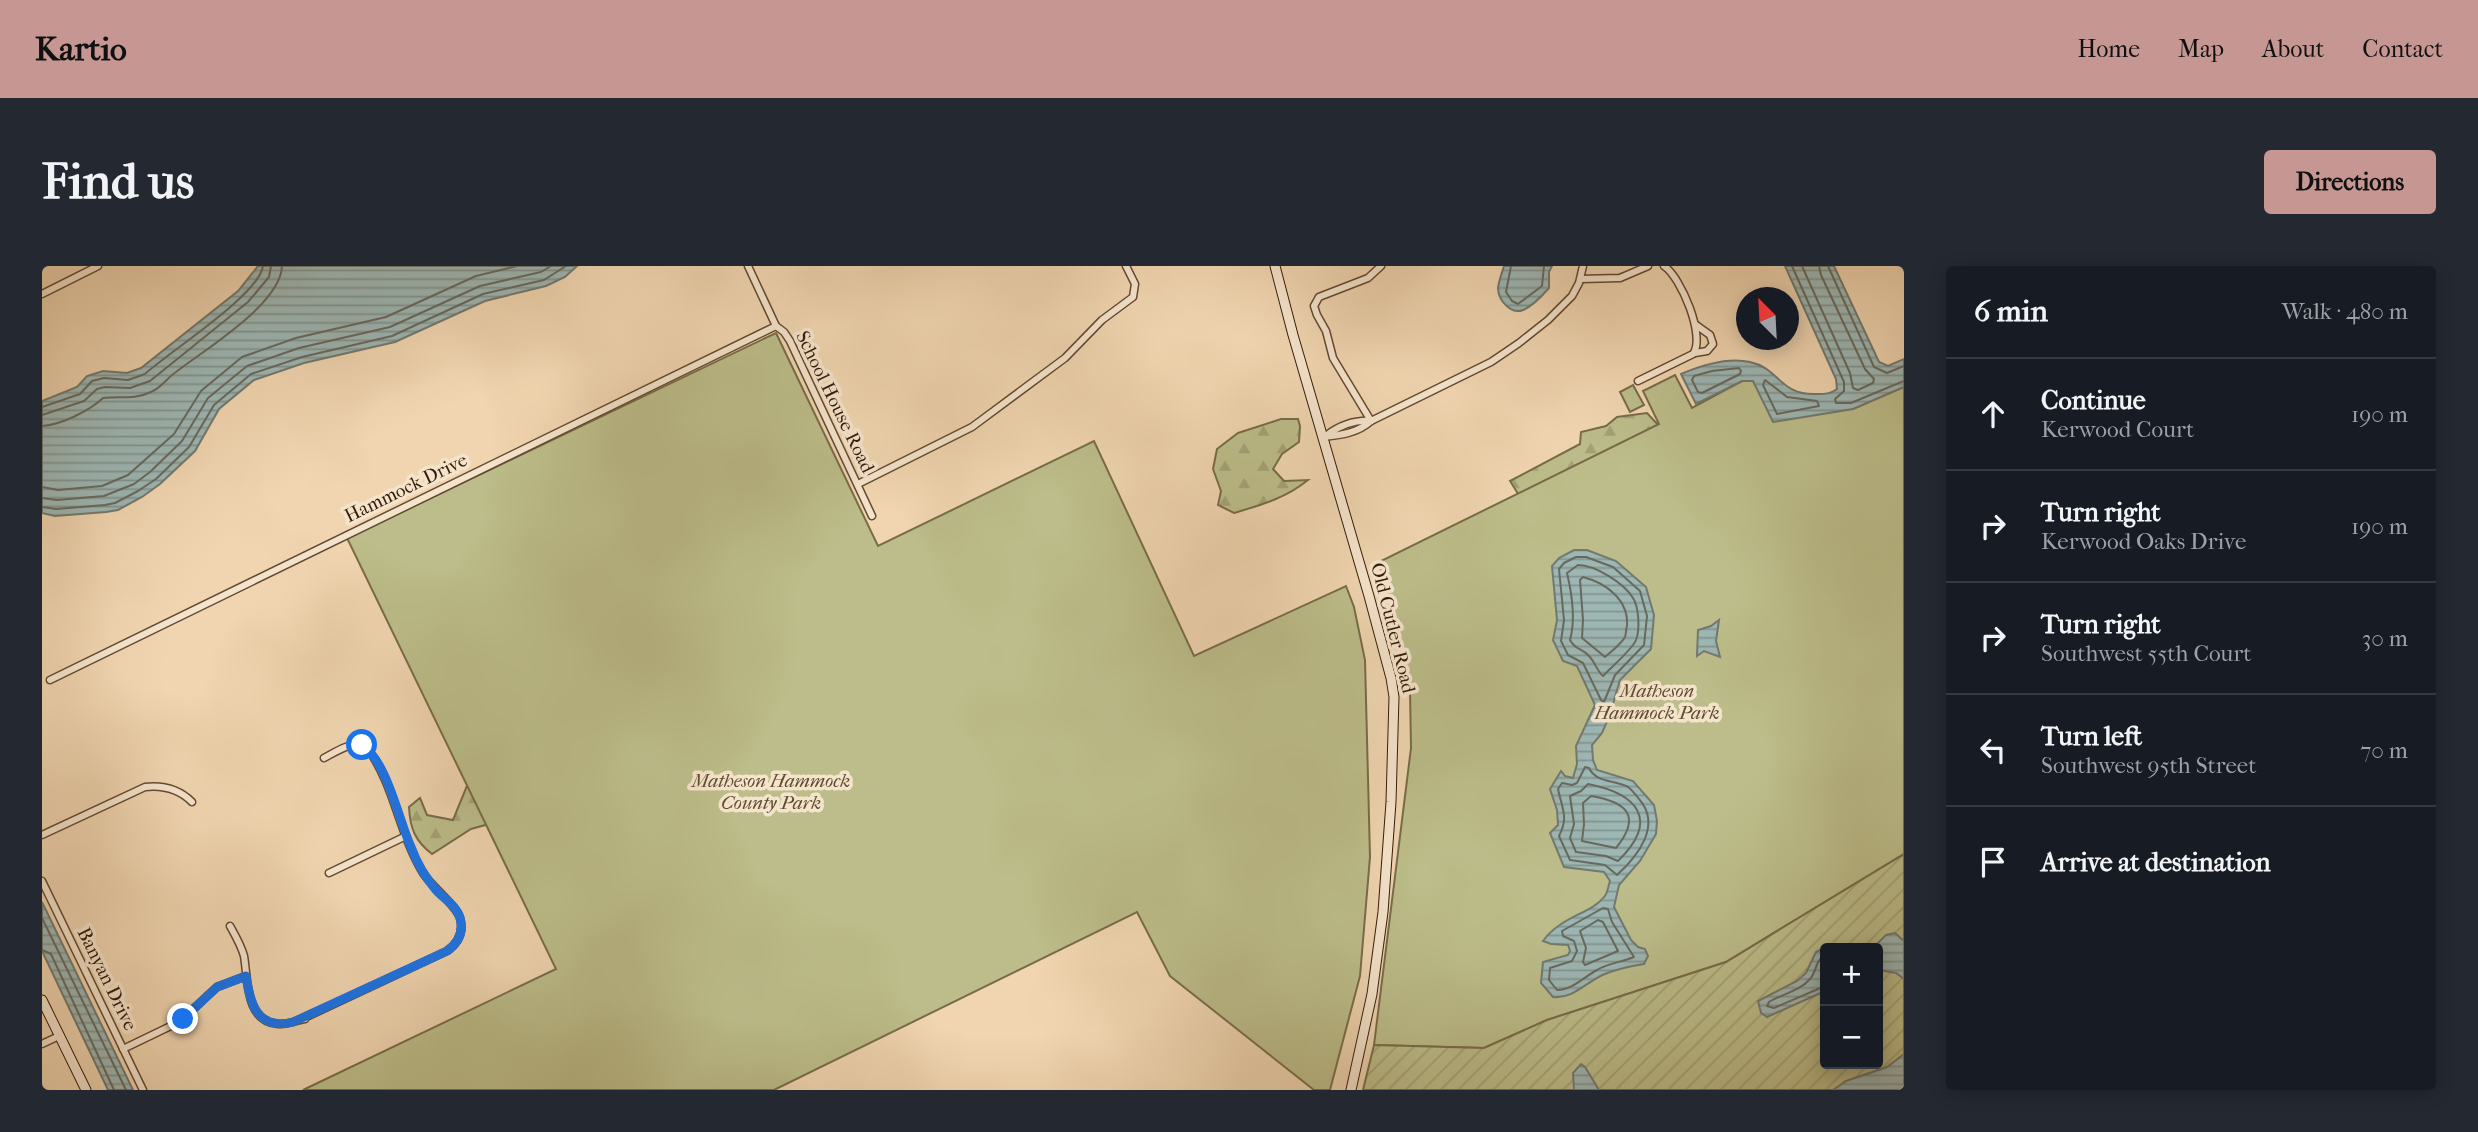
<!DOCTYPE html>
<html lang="en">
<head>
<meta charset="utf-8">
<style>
  :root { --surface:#171b24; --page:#242831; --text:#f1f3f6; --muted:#9ea1a6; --line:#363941; --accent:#c59692 }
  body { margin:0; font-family:"IM FELL French Canon",serif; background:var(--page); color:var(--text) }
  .controls { position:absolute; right:21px; bottom:21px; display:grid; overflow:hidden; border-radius:7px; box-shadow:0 4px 18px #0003 }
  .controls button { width:63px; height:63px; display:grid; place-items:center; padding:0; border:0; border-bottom:2px solid var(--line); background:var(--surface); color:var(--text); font:35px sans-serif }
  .compass { position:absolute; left:1694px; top:21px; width:63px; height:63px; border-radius:50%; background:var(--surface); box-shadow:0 4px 18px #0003; rotate:336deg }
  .stop { position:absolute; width:21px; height:21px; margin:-16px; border:5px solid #1a73e8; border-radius:50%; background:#fff }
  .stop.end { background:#1a73e8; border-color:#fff; box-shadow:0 2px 7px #0008 }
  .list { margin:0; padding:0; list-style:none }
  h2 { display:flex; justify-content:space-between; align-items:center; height:91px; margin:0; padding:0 28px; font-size:30px }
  h2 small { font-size:23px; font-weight:400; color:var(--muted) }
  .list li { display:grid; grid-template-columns:46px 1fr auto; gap:21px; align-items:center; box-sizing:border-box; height:112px; padding:0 28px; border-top:2px solid var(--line) }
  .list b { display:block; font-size:26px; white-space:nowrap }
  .list p { margin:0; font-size:23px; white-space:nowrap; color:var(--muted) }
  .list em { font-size:23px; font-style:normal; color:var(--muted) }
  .icon { flex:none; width:38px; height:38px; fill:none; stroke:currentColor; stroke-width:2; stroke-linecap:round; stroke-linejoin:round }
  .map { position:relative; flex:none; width:1862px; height:824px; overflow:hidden; border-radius:7px }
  header { display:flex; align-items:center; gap:42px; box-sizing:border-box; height:98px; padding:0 35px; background:var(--accent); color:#111 }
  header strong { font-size:33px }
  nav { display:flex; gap:38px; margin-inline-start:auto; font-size:24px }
  .intro { display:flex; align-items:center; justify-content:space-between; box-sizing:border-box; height:168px; padding:0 42px }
  h1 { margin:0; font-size:49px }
  .button { padding:18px 32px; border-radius:7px; background:var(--accent); color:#111; font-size:24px; font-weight:700 }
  main { display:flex; gap:42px; padding:0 42px }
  aside { flex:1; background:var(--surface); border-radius:7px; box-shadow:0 4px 18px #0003 }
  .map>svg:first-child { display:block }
  .forest { fill:url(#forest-firs); stroke:#786c49; stroke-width:2 }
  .park { fill:#bcbd8a; stroke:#786c49; stroke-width:2 }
  .garden { fill:url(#garden-furrows); stroke:#786c49; stroke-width:2; fill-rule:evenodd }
  .water { fill:url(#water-rules); stroke:#73796f; stroke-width:2 }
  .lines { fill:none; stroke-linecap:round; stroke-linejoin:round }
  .shore { stroke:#68695e; stroke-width:2 }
  .street-casing { stroke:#634a32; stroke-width:9 }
  .secondary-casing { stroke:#341b08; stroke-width:11 }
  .street { stroke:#f5e4cc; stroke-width:6 }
  .secondary { stroke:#f5e4cc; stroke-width:9 }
  .route { stroke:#1a73e8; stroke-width:9 }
  .labels { text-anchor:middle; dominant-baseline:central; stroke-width:7; stroke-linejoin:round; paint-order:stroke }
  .street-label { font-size:19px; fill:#341b08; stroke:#f5e4cc }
  .park-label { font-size:19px; font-style:italic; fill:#5d4c2f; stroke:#f5e4cc }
</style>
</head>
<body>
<header>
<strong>Kartio</strong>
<nav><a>Home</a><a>Map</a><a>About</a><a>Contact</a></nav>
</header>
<div class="intro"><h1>Find us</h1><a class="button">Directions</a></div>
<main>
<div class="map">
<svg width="1862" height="824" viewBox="0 0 1862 824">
  <defs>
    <pattern id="forest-firs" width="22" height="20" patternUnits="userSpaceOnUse" patternTransform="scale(1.75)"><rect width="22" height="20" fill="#bcbd8a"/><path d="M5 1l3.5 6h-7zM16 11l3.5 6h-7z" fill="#a2a276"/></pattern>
    <pattern id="garden-furrows" width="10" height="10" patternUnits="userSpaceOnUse" patternTransform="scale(1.75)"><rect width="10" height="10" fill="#bcbd8a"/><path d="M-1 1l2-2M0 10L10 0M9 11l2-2" fill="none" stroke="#a2a276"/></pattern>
    <pattern id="water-rules" width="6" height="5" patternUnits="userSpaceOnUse" patternTransform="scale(1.75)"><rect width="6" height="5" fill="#9db7b4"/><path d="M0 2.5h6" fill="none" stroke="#819490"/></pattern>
  </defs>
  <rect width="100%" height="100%" fill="#f0d5b0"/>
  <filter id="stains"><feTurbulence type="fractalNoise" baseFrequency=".00286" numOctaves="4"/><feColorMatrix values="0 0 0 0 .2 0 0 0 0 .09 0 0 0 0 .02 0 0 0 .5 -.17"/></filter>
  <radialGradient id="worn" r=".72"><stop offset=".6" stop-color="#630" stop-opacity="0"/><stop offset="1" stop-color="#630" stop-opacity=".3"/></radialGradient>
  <g class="forest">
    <polygon points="1862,121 1862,155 1478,231 1468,215 1538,178 1539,166 1564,160 1575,151 1605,147 1619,162 1811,143"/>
    <path d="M1239,153H1256L1258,160L1257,176L1240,188L1231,203L1242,215L1266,214C1244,232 1219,239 1192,247L1176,239L1179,225L1171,203L1175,183L1196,167Z"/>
    <path d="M429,510L472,551L429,563L390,588C373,575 368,562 367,541L378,532L385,549L411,554Z"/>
  </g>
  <g class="park">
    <polygon points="734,67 836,280 1052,175 1152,390 1304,320 1312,341 1323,394 1328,591 1318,710 1288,824 1272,824 1128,710 1095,646 732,824 261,824 514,703 305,272"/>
    <polygon points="1633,109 1650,142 1700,115 1711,115 1811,143 1862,121 1862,588 1684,696 1505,754 1442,782 1332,779 1369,482 1368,424 1352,346 1337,296 1617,158 1601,125"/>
    <polygon points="1591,119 1602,139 1588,146 1578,126"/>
  </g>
  <path class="garden" d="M1862,588V824H1321L1332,779L1442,782L1505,754L1684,696ZM1783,682H1836V798H1783Z"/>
  <g class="water">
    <polygon points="216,0 535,0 523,11 504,20 443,35 353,76 262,97 212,114 177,143 153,185 118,218 100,231 76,244 64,246 13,250 0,247 0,135 35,121 45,110 61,105 85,107 99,102 196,25"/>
    <path d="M1462,0H1510L1507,6V22C1500,30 1491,40 1481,44C1469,49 1456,34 1456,22C1457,14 1460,7 1462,0Z"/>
    <path d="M1743,0H1792L1837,96L1846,100L1862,93V121L1811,143L1731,156L1711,115H1700L1654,138L1639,108C1660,99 1686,91 1708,96C1737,102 1738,130 1775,128C1782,128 1789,128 1795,123L1794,113Z"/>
    <path d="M1532,284H1545L1574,295L1604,321L1612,349L1609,383L1578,414L1567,451L1560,467L1550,479L1551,494L1555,504L1591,515L1612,539L1615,555L1614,568L1598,595L1577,619L1572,641L1589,674L1596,681L1603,683L1606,690L1602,698C1589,700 1575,703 1563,708C1545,715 1532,733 1511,731L1499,717L1501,696L1526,689L1528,685L1526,679L1509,678L1501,675C1519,650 1549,648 1562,631C1566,627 1566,620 1568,615L1562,606L1522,601L1508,567L1516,559L1515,544L1508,523L1519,505L1523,510L1531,512L1535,498L1534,480L1553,439L1535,400L1521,395L1511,374L1515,354L1510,300L1517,292Z"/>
    <polygon points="1677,354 1674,375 1678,391 1662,385 1655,390 1656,364 1669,360"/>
    <polygon points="0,636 91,824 66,824 0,685"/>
    <polygon points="1853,667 1862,675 1862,713 1854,707 1836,704 1836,682 1831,682 1844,669"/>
    <polygon points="1789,678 1804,678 1813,682 1783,682 1783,725 1725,751 1719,747 1716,735 1755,715 1764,707 1774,686"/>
    <polygon points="1862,788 1862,824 1791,824 1804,815 1845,801"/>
    <polygon points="1539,798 1543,801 1557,824 1532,824 1531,807"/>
  </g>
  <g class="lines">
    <g class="shore">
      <polyline points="1469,0 1464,26 1470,35 1476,38 1500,20 1502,0"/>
      <polyline points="1750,0 1802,116 1802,125 1793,133 1794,137 1809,137 1862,115"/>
      <polyline points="1760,0 1808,107 1811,122 1816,124 1831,117 1832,113 1823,103 1779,9 1777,0"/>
      <polyline points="1786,0 1832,101 1845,107 1862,100"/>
      <polygon points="1697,102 1699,105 1698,108 1660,127 1656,126 1650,114 1652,110 1670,105"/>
      <polygon points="1723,114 1745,131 1775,135 1777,140 1735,148 1721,119"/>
      <path d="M0,141L38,128L50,115L62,112L86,114L103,108C127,86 217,29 221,0"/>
      <polyline points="0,149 42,135 55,123 63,121 88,122 108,115 206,36 227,11 229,0"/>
      <path d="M0,160C19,159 47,145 61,132C78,130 92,134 109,126C119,122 125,112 134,106C162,84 239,38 240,0"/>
      <polyline points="0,221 16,224 60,220 86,209 132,168 159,125 200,91 254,72 344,51 434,10 475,0"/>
      <polyline points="0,232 15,234 62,230 92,218 108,206 140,175 166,132 205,100 257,82 348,61 438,20 499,6 509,0"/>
      <polyline points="0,241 14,243 63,239 73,237 96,225 114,213 147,181 172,139 209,108 260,91 350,70 441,28 502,14 524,0"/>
      <polygon points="1534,291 1544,291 1571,301 1598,325 1605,350 1602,379 1573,409 1562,436 1559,434 1541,397 1526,389 1519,375 1522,354 1517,303 1522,297"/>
      <path d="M1536,299C1553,299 1582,317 1591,332C1597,341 1598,364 1594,374C1590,384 1568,402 1561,410C1555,405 1553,396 1547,390C1540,382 1533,384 1528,374C1534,353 1530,328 1525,307Z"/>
      <path d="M1541,311C1564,317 1587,334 1585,360C1584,362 1584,369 1583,371C1579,378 1569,386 1563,391L1540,372L1541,354L1538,314Z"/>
      <path d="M1543,501L1547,502C1554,517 1573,514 1586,521C1590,524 1594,529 1597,533C1620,559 1596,590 1575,609L1563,599L1528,594L1517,570C1527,551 1520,543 1516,523L1520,517L1530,519L1535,517Z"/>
      <path d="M1546,518C1596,528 1618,554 1576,595L1564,590L1534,586L1528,572L1532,558L1528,530L1539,525Z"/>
      <path d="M1549,530C1585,536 1600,550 1574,582L1540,575L1542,558L1541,537Z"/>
      <path d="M1561,642L1566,643L1570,656L1592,691C1581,696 1566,697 1555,704C1542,711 1530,724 1515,724L1507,714L1508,702L1530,695L1535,685L1532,675L1521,670L1520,665Z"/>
      <polyline points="0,652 84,824"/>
      <polygon points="1556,654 1561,656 1576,685 1543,699 1541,696 1544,682 1538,665"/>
      <polyline points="0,684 9,688 72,824"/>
      <path d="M1783,689C1773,695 1775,705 1768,713C1758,725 1740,728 1727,736L1725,740L1732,742L1783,720"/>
    </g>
    <g class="street-casing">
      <g id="street">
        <polyline points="706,0 734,60 742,66 748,75 830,250"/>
        <polyline points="1539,13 1578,12 1606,0"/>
        <polyline points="0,28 56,0"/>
        <polyline points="1653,87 1665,85 1671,78 1668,69 1654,59"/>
        <path d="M1596,115L1651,88C1664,71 1639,11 1622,0"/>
        <polyline points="1329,155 1291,92 1284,65 1275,49 1272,40 1277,31 1326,12 1339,0"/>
        <path d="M1285,169C1297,160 1313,154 1329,155"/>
        <path d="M1282,171C1299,169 1316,167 1329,155L1449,96L1477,77L1506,54L1530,30L1537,17L1541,0"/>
        <polyline points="816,218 930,161 1023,92 1060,54 1091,31 1093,18 1084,0"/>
        <polyline points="8,414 734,60"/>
        <path d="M0,569L103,521C121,519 137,523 150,536"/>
        <polyline points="287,607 364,570"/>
        <polyline points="0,615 101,824"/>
        <path d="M188,660C193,669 199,679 202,690C206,713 203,756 236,758C246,759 255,754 263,753"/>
        <path d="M260,753L405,685C416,677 422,666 418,652C414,639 390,621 381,607C357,568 353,521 326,483C312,472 296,485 282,492"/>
        <polyline points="0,778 17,770"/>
        <polyline points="81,783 137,756 175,721 204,710"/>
      </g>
    </g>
    <g class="secondary-casing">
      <g id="secondary">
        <polyline points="1233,0 1251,69 1327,330 1349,412 1352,431 1349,536 1341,646 1330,728 1309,824"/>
        <polyline points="0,734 44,824"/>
      </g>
    </g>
    <use href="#street" class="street"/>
    <use href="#secondary" class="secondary"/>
  </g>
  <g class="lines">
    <path class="route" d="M141,753L175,721L204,710C208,737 215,765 251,756L405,685C416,677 422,666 418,652C415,640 402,633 394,624C383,611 375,597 369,581C357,555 345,495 320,479"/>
  </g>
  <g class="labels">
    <g class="street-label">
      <text transform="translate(793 136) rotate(64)">School House Road</text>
      <text transform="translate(364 222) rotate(-26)">Hammock Drive</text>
      <text transform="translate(1351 362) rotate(76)">Old Cutler Road</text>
      <text transform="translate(65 713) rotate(64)">Banyan Drive</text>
    </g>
    <g class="park-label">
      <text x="1615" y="425">Matheson<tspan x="1615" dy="22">Hammock Park</tspan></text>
      <text x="729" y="515">Matheson Hammock<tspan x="729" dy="22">County Park</tspan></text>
    </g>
  </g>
  <rect width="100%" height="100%" filter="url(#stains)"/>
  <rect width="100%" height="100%" fill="url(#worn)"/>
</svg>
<div class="controls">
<button>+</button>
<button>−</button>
</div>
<svg class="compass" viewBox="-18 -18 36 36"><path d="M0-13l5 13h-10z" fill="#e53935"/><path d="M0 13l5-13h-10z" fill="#9ea1a6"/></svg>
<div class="stop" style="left:320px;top:479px"></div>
<div class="stop end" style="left:141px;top:753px"></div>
</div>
<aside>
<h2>6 min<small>Walk · 480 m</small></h2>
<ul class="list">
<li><svg class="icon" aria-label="ahead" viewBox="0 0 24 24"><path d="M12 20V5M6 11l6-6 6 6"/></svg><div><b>Continue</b><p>Kerwood Court</p></div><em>190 m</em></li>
<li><svg class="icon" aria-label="right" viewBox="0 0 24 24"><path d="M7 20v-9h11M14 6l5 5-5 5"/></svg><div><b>Turn right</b><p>Kerwood Oaks Drive</p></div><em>190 m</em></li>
<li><svg class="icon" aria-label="right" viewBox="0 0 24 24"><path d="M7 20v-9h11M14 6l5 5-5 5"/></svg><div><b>Turn right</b><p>Southwest 55th Court</p></div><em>30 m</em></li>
<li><svg class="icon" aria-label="left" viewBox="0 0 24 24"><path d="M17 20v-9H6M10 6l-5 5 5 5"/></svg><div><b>Turn left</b><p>Southwest 95th Street</p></div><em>70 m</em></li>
<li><svg class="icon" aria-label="arrive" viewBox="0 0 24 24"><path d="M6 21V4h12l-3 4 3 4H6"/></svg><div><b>Arrive at destination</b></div></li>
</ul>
</aside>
</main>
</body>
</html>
